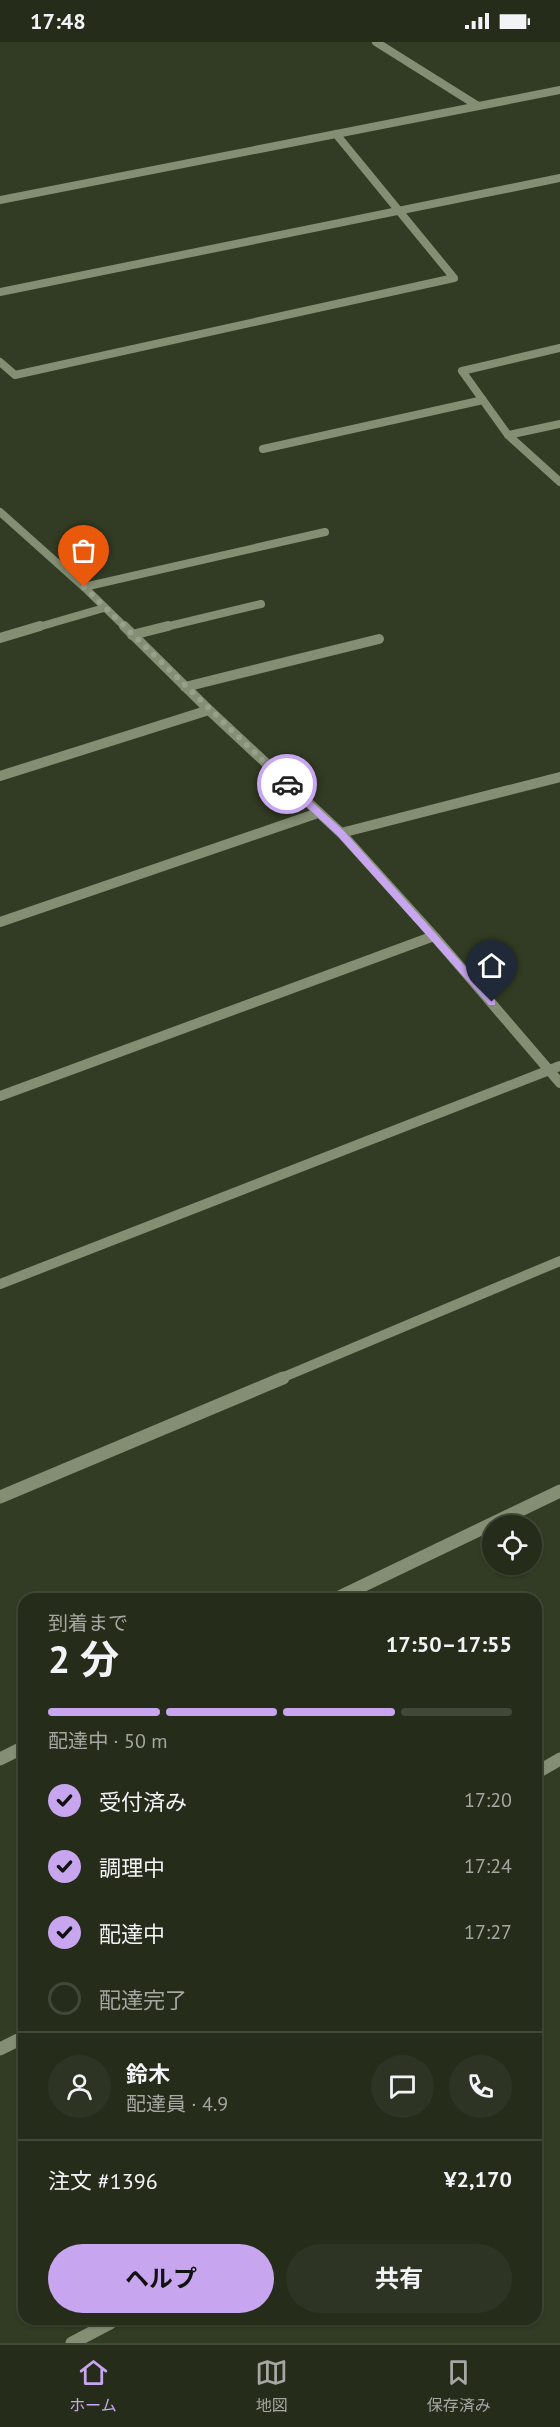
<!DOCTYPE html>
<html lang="ja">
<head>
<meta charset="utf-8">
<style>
	:root { --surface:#262c1a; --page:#2e3423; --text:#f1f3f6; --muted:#a4a7a2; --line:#424839; --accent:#c7a6ef }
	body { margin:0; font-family:"PT Sans","Noto Sans JP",sans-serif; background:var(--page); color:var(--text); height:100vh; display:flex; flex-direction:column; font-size:22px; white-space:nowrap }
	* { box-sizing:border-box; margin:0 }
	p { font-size:20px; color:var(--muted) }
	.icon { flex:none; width:33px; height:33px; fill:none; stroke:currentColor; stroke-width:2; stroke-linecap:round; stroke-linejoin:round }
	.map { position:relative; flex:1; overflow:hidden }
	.panel { position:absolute; left:18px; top:1551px; width:524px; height:732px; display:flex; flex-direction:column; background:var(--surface); border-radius:18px; box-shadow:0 2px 4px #0004,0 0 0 2px var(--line) }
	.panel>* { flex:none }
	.buttons { position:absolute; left:482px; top:1473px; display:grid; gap:12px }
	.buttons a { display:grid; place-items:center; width:60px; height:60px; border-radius:50%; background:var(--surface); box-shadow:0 2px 4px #0004,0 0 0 2px var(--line); font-size:30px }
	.pin { position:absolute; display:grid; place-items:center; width:51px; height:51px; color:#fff; margin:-62px -26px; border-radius:50% 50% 50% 0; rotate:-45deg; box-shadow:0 0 6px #0007 }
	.pin .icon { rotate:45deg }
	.courier { position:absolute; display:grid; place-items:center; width:60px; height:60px; margin:-30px; border:4px solid #c7a6ef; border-radius:50%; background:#fff; color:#222; box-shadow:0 2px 8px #0007 }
	.headline em { font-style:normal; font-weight:700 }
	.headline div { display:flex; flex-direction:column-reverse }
	.headline { display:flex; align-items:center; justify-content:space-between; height:102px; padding:0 30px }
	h1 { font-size:39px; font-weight:700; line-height:45px }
	.bar { display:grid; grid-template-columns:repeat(4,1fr); gap:9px 6px; align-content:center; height:72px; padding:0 30px }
	.bar i { height:8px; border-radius:4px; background:var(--line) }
	.bar .selected { background:var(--accent) }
	.bar p { grid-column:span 4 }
	.line { display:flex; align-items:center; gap:15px; padding:0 30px; border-top:2px solid var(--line) }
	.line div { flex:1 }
	.round { display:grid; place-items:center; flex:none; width:63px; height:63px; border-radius:32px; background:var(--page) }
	ol { padding:0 30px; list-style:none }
	li { display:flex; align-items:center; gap:18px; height:66px }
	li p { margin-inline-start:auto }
	li .icon { padding:6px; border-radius:50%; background:var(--accent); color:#111; stroke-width:4 }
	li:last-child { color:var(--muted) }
	li i { width:33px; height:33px; border:3px solid var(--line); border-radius:50% }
	.primary-button { display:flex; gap:12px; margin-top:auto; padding:12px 30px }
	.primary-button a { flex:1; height:69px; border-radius:36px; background:var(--accent); color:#111; font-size:24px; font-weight:700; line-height:69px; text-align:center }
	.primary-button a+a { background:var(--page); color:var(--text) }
	.status { display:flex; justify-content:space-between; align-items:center; height:42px; padding:0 30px; background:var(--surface); direction:ltr }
	.status svg { height:16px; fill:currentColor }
	.tab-bar { display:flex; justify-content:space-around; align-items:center; height:84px; border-top:2px solid var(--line); background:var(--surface); font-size:16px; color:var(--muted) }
	.tab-bar a { display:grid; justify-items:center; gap:3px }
	.tab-bar .selected { color:var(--accent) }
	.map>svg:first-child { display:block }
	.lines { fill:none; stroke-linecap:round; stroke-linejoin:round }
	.minor-far2 { stroke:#838e73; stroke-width:8 }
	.minor-far1 { stroke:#838e73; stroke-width:10 }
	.minor { stroke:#838e73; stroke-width:13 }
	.route { fill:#c7a6ef }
	.done { stroke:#989f8d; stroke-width:6; stroke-dasharray:0 10.8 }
</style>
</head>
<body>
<div class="status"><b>17:48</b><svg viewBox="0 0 49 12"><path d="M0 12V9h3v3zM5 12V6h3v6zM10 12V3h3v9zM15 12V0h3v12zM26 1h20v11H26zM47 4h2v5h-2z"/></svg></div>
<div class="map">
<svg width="560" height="2301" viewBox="0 0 560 2301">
	<rect width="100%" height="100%" fill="#323b23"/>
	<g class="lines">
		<path class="minor-far2" d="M376,0L478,64
			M0,158L560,48
			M0,250L560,136
			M560,306L462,329L508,393L560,440
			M0,320L15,333L454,236L336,92
			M508,393L560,382
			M263,407L483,358
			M0,470L84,545L126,586
			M84,545L325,490
			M35,586L104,566
			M161,586L261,562"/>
		<path class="minor-far1" d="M124,584L209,668L341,791L434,894L560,1041
			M132,593L168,584
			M0,596L40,584
			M185,645L379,597
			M0,734L209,668
			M341,791L560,735
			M0,880L318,771
			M0,1054L434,894
			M0,1242L560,1024
			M279,1337L560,1219"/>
		<path class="minor" d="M0,1455L283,1336
			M335,1557L560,1449
			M0,1717L24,1705
			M536,1731L560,1717
			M0,2007L24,1995
			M72,2301L110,2281"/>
	</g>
	<path class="route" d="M284,740H290L344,789L495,958V963H489L337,793L284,744Z"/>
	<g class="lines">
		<path class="done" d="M84,545L287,742"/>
	</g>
</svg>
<div class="buttons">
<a><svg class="icon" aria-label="locate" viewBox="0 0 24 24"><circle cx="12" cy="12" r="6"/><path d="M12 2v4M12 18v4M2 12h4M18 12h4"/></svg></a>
</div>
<div class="pin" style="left:84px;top:545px;background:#ea580c"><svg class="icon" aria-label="bag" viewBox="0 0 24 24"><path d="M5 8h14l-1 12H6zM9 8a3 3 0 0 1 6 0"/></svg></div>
<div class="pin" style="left:492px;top:960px;background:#1f2937"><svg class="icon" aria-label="home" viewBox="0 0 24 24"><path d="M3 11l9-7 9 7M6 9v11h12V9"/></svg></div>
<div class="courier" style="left:287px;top:742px"><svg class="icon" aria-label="car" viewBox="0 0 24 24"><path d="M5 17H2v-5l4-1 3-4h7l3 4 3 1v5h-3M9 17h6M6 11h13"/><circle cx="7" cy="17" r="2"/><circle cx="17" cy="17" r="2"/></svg></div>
<section class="panel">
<div class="headline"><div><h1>2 分</h1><p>到着まで</p></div><em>17:50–17:55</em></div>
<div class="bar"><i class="selected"></i><i class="selected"></i><i class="selected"></i><i></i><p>配達中 · 50 m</p></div>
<ol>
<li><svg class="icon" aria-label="check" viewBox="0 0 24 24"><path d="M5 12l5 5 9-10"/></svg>受付済み<p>17:20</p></li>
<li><svg class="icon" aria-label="check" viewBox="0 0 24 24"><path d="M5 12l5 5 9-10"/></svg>調理中<p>17:24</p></li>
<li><svg class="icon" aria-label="check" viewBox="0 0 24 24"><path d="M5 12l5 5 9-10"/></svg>配達中<p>17:27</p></li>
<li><i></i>配達完了</li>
</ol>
<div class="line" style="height:108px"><a class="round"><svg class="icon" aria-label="person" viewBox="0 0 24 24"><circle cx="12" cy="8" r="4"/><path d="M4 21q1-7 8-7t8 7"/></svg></a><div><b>鈴木</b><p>配達員 · 4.9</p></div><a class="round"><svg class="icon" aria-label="chat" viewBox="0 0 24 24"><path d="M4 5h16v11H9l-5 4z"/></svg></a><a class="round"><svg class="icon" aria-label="phone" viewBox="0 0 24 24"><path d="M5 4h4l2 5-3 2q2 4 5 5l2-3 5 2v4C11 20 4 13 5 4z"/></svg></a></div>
<div class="line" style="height:78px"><div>注文 #1396</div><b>¥2,170</b></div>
<div class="primary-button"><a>ヘルプ</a><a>共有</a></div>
</section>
</div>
<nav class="tab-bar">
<a class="selected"><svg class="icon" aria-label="home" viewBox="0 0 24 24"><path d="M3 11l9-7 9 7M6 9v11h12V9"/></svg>ホーム</a>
<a><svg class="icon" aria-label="map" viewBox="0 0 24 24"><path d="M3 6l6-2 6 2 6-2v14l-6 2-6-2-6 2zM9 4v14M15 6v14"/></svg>地図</a>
<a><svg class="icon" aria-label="saved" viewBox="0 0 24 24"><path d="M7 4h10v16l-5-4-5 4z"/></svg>保存済み</a>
</nav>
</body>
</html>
